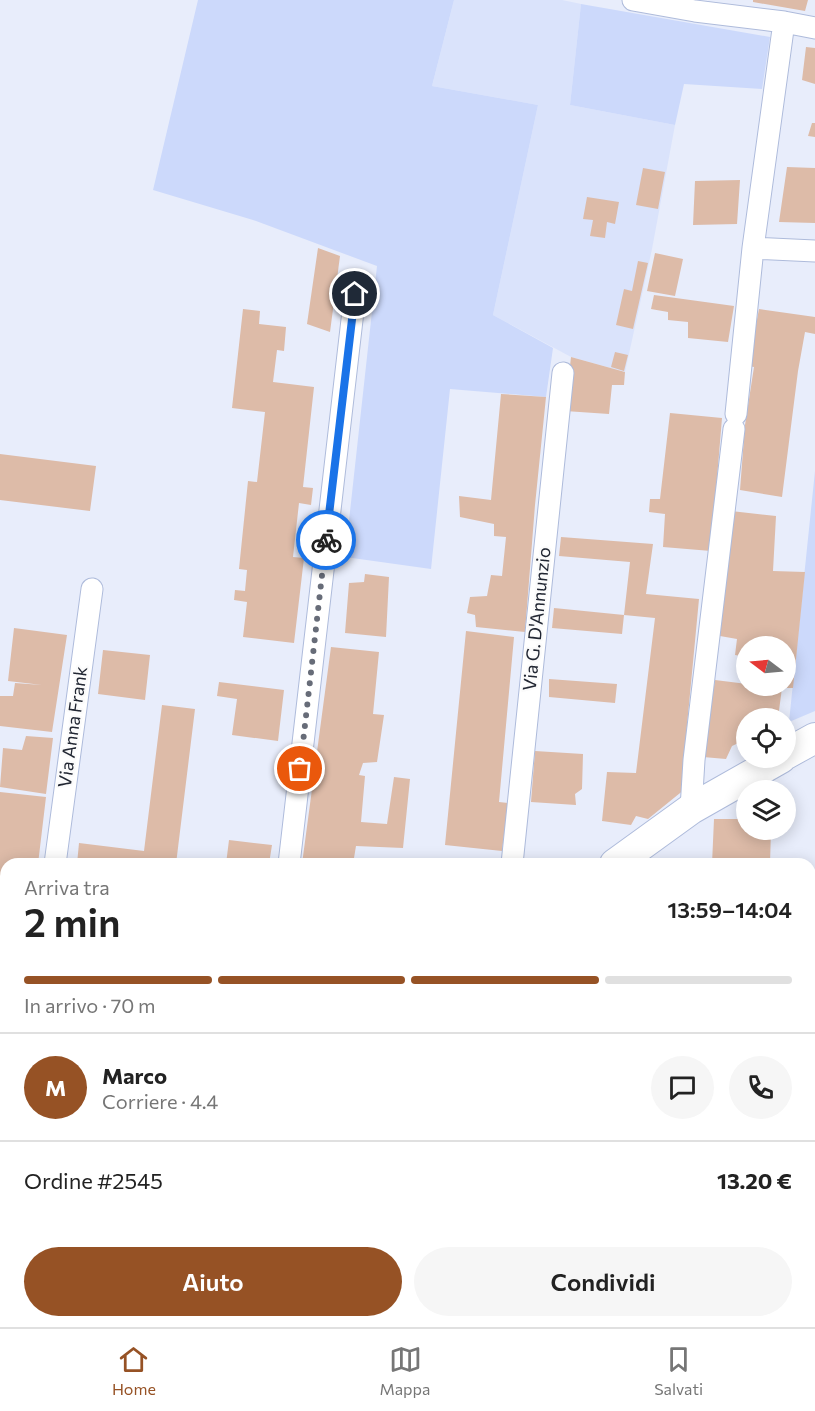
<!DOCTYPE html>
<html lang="it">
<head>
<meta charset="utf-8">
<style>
	:root { --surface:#fff; --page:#f6f6f6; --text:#222; --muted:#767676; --line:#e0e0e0; --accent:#965225 }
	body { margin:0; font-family:Commissioner,sans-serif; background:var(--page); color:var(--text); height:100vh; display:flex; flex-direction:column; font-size:22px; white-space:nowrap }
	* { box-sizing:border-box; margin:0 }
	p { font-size:20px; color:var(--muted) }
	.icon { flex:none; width:33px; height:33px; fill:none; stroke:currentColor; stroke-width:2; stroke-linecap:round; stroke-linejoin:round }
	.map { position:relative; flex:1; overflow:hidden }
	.sheet { position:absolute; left:0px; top:858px; width:816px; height:470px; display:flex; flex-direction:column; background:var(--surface); border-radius:18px 18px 0 0; box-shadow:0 3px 15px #0003 }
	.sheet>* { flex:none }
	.needle { width:39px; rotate:286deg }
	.fabs { position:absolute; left:736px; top:636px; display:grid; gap:12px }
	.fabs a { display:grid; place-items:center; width:60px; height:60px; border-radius:50%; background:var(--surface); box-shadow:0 3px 15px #0003; font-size:30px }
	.pin { position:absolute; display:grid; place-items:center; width:51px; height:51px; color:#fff; margin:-26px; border:3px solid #fff; border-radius:50%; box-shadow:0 2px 6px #0007 }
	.courier { position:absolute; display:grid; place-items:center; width:60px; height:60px; margin:-30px; border:4px solid #1a73e8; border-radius:50%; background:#fff; color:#222; box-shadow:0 2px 8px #0007 }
	.headline em { font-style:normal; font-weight:600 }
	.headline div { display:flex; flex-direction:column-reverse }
	.headline { display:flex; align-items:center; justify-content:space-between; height:102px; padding:0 24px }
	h1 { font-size:39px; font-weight:600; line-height:45px }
	.bar { display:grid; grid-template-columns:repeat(4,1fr); gap:9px 6px; align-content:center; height:72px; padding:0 24px }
	.bar i { height:8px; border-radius:4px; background:var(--line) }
	.bar .active { background:var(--accent) }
	.bar p { grid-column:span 4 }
	.line { display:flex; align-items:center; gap:15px; padding:0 24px; border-top:2px solid var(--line) }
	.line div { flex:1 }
	.round { display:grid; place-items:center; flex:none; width:63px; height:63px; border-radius:32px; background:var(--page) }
	.cta { display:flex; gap:12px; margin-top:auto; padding:12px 24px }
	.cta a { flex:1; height:69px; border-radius:36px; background:var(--accent); color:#fff; font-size:24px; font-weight:600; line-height:69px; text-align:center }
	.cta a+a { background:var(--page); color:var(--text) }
	.dock { display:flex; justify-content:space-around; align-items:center; height:84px; border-top:2px solid var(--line); background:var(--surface); font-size:16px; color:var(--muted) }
	.dock a { display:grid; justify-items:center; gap:3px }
	.dock .active { color:var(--accent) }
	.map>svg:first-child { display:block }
	.built { fill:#dae3fb }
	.green { fill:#ccd9fb }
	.building { fill:#ddbba8 }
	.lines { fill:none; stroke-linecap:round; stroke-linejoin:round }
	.minor-casing { stroke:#aebbdb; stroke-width:23 }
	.secondary-casing { stroke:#aebbdb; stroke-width:32 }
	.minor { stroke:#fff; stroke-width:21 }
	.secondary { stroke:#fff; stroke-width:30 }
	.done { stroke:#676c78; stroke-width:6; stroke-dasharray:0 10.8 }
	.route { stroke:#1a73e8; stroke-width:8 }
	.labels { text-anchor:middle; stroke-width:4.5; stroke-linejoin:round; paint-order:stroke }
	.street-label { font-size:18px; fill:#212632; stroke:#fbfbfb }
</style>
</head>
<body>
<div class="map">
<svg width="815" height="1327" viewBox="0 0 815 1327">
	<rect width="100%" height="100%" fill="#e8edfb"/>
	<path class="built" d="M454,0H562L581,4L570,105L675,125L652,249L625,372L571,357L493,315L538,105L432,86Z"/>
	<path class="green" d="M198,0H454L432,86L538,105L493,315L553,348L546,397L450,389L431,569L345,557L377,266L253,220L153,190Z
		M581,4L770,37L762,89L684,84L675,125L570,105Z
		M815,471V711L789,722Z
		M368,1322H524L556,1327H390Z"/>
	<path class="building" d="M753,0H808L805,11L753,2Z
		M806,47L815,48V84L802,80Z
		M812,123H815V137L808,136Z
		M787,167L815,168V223L779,222Z
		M643,168L665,172L658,209L636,205Z
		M740,180L737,224L693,225L695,181Z
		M587,197L619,202L615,224L607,222L605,238L590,236L593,220L583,219Z
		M318,248L340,256L330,332L307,324Z
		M655,253L683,259L675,296L647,291Z
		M638,261L648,263L633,329L616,325L624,289L632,291Z
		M654,295L734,306L728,342L688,338V322L668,320V312L651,309Z
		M243,309L260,311L259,324L286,327L284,351L277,350L273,382L314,387L303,487L313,488L311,505L299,503L293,557L304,558L294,643L243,637L247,602L234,600L235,590L245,591L247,570L239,569L248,481L257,482L265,412L232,408Z
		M759,309L815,317V334L805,332L798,371L782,497L740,490L745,425L754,367L748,366Z
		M615,352L628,355L624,371L611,367Z
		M571,357L625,372L624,385H612L609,414L565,411Z
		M501,394L546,397L535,505L525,632L476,627L475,615L467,613L470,597L487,596L491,575L502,576L506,537L494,536V524L460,517L459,496L491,500Z
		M670,413L722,418L711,551L663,547L665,514L649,512L650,499H660Z
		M0,454L96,466L90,511L0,500Z
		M731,511L776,516L773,571L805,572L793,688H782L778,718H747V739L732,746L726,759L703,757L715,680L747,684V686H786V646H747V657L735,655L737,639L720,636Z
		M561,537L653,544L646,594L699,599L684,757L685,789L648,819L636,816L631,825L602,821L607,772L636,773L655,618L624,615L630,562L559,556Z
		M365,574L389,577L386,637L345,633L349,583L364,582Z
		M554,608L624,615L622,634L552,628Z
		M14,628L67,635L52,732L0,726V696H13L15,683L42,685L8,681Z
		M466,631L514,637L499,802L508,803L502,851L445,845Z
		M331,647L379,652L373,714L384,715L377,762L363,763L359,775L365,776L361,822L387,824L394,777L410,779L403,848L356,846L353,864H302Z
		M103,650L150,655L145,700L98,694Z
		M549,679L617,684L615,703L549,697Z
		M219,682L284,690L278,741L232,735L237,699L217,696Z
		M162,705L195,709L176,864H77L79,843L144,851Z
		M26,736L53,738L46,794L0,787L3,748L22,750Z
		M535,751L583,754L582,789L575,794L576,805L531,802Z
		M0,792L46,797L38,864H6V898L0,897Z
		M714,819H747V830H771L770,864H712Z
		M229,840L272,845L269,864H226Z
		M5,1015H6V1107L0,1106V1040H2Z
		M810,1094H815V1153H810Z
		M811,1201H815V1327H807V1322H810Z
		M682,1322H711V1327H681Z"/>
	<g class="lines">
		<defs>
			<path id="minor" d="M633,0L695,11L784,22L753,248L736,414
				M784,22L815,28
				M753,248L815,251
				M691,809L694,760L734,429
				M55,864L92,589
				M289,864L355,294
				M512,864L563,373
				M813,1082L815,986
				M596,1322L628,1327
				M667,1327L668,1322"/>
			<path id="secondary" d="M786,754L815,738
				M615,864L691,809L781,758
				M0,1190L6,1189"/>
		</defs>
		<use href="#minor" class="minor-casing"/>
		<use href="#secondary" class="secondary-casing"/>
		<use href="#minor" class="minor"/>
		<use href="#secondary" class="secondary"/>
	</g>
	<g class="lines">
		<path class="done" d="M300,769L326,540"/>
		<path class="route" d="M326,540L355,294"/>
	</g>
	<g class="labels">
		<g class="street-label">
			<text transform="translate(537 619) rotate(-84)" y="6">Via G. D'Annunzio</text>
			<text transform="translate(73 727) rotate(-82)" y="6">Via Anna Frank</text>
		</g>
	</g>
</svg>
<div class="fabs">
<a><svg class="needle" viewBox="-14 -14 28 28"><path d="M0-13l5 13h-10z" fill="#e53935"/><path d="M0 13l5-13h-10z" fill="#767676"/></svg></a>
<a><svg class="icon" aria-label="locate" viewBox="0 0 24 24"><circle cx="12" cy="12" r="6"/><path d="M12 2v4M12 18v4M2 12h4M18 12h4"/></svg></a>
<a><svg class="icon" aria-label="layers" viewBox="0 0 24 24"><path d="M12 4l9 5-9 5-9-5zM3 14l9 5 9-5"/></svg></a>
</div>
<div class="pin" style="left:300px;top:769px;background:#ea580c"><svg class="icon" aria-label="bag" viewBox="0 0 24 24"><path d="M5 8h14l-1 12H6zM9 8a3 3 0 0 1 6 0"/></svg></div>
<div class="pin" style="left:355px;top:294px;background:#1f2937"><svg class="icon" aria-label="home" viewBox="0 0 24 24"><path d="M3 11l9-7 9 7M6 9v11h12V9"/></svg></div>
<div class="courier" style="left:326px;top:540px"><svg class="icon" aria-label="bike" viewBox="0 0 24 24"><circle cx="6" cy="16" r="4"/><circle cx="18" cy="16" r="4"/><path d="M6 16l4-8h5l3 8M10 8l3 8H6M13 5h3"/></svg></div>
<section class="sheet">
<div class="headline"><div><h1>2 min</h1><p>Arriva tra</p></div><em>13:59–14:04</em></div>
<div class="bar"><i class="active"></i><i class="active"></i><i class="active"></i><i></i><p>In arrivo · 70 m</p></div>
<div class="line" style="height:108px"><b class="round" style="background:var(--accent);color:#fff">M</b><div><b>Marco</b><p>Corriere · 4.4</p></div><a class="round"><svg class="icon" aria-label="chat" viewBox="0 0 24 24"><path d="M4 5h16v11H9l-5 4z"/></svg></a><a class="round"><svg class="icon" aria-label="phone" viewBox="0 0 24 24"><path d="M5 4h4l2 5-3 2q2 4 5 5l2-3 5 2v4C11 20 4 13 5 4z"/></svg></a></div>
<div class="line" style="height:78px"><div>Ordine #2545</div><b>13.20 €</b></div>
<div class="cta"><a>Aiuto</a><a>Condividi</a></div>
</section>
</div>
<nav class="dock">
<a class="active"><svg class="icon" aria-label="home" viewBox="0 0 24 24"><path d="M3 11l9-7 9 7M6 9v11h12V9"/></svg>Home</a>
<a><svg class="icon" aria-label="map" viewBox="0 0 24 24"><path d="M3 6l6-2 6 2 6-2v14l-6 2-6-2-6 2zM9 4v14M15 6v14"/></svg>Mappa</a>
<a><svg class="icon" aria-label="saved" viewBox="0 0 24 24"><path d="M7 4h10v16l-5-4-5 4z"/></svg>Salvati</a>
</nav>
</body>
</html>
